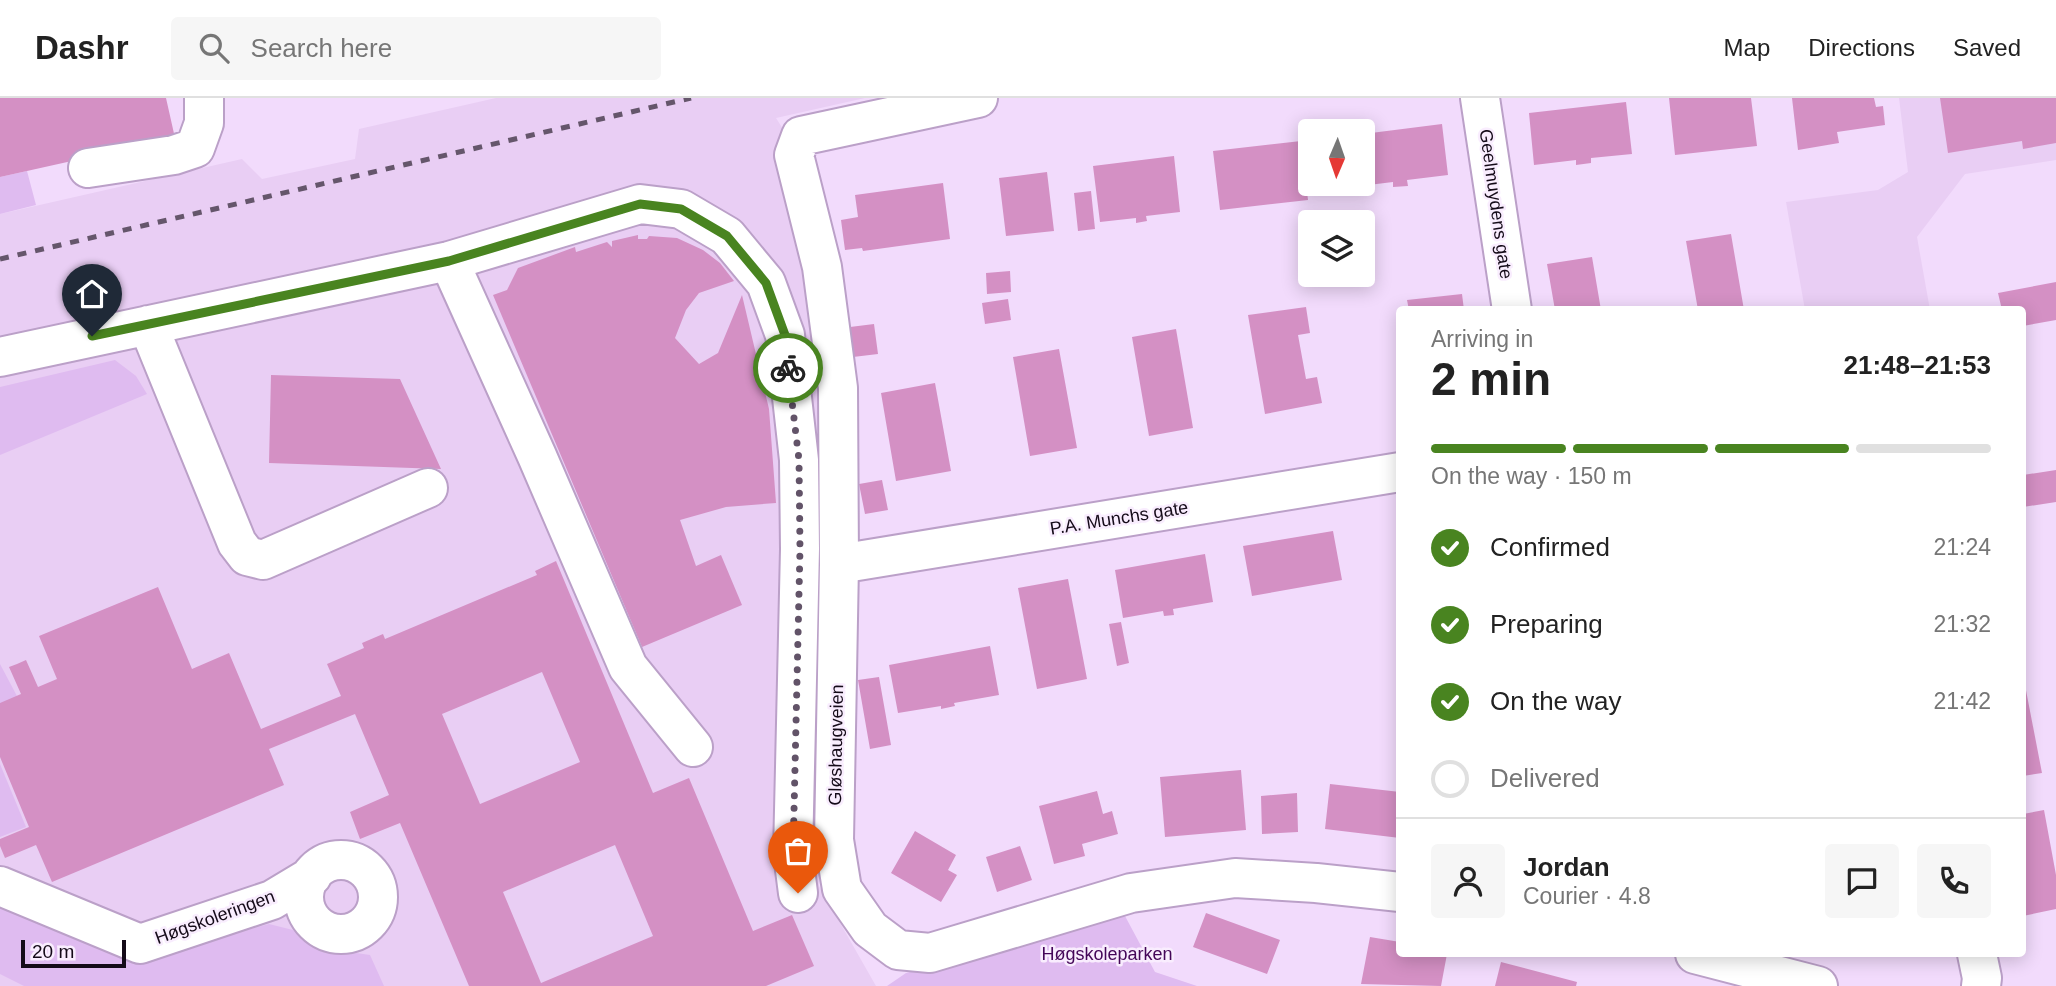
<!DOCTYPE html>
<html lang="en">
<head>
<meta charset="utf-8">
<style>
	:root { --surface:#fff; --page:#f6f6f6; --text:#222; --muted:#767676; --line:#e0e0e0; --accent:#498420 }
	body { margin:0; font-family:Helvetica,sans-serif; background:var(--page); color:var(--text); height:100vh; display:flex; flex-direction:column; font-size:26px; white-space:nowrap }
	* { box-sizing:border-box; margin:0 }
	p { font-size:23px; color:var(--muted) }
	.icon { flex:none; width:38px; height:38px; fill:none; stroke:currentColor; stroke-width:2; stroke-linecap:round; stroke-linejoin:round }
	.map { position:relative; flex:1; overflow:hidden }
	.panel { position:absolute; left:1396px; top:208px; width:630px; height:651px; display:flex; flex-direction:column; background:var(--surface); border-radius:7px; box-shadow:0 4px 18px #0003 }
	.panel>* { flex:none }
	.needle { width:46px; rotate:182deg }
	.fabs { position:absolute; left:1298px; top:21px; display:grid; gap:14px }
	.fabs a { display:grid; place-items:center; width:77px; height:77px; border-radius:7px; background:var(--surface); box-shadow:0 4px 18px #0003; font-size:35px }
	.scale { position:absolute; left:21px; bottom:18px; width:105px; box-sizing:border-box; padding-left:7px; border:4px solid #140a18; border-top:0; font-size:19px; line-height:24px; white-space:nowrap; color:#140a18; -webkit-text-stroke:5px #f9edfe; paint-order:stroke }
	.pin { position:absolute; display:grid; place-items:center; width:60px; height:60px; color:#fff; margin:-72px -30px; border-radius:50% 50% 50% 0; rotate:-45deg; box-shadow:0 0 7px #0007 }
	.pin .icon { rotate:45deg }
	.courier { position:absolute; display:grid; place-items:center; width:70px; height:70px; margin:-35px; border:5px solid #498420; border-radius:50%; background:#fff; color:#222; box-shadow:0 2px 9px #0007 }
	.head em { font-style:normal; font-weight:700 }
	.head div { display:flex; flex-direction:column-reverse }
	.head { display:flex; align-items:center; justify-content:space-between; height:119px; padding:0 35px }
	h1 { font-size:46px; font-weight:700; line-height:52px }
	.bar { display:grid; grid-template-columns:repeat(4,1fr); gap:10px 7px; align-content:center; height:84px; padding:0 35px }
	.bar i { height:9px; border-radius:5px; background:var(--line) }
	.bar .active { background:var(--accent) }
	.bar p { grid-column:span 4 }
	.line { display:flex; align-items:center; gap:18px; padding:0 35px; border-top:2px solid var(--line) }
	.line div { flex:1 }
	.round { display:grid; place-items:center; flex:none; width:74px; height:74px; border-radius:7px; background:var(--page) }
	ol { padding:0 35px; list-style:none }
	li { display:flex; align-items:center; gap:21px; height:77px }
	li p { margin-inline-start:auto }
	li .icon { padding:7px; border-radius:50%; background:var(--accent); color:#fff; stroke-width:4 }
	li:last-child { color:var(--muted) }
	li i { width:38px; height:38px; border:4px solid var(--line); border-radius:50% }
	header { display:flex; align-items:center; gap:42px; box-sizing:border-box; height:98px; padding:0 35px; background:var(--surface); border-bottom:2px solid var(--line) }
	header strong { font-size:33px }
	nav { display:flex; gap:38px; margin-inline-start:auto; font-size:24px }
	.search { width:490px; height:63px; background:var(--page); display:flex; align-items:center; gap:18px; box-sizing:border-box; padding:0 24px; border-radius:7px; color:var(--muted); font-size:26px }
	.map>svg:first-child { display:block }
	.built { fill:#e9cef4 }
	.green { fill:#dfbbf0 }
	.building { fill:#d490c4; fill-rule:evenodd }
	.lines { fill:none; stroke-linecap:round; stroke-linejoin:round }
	.minor-casing { stroke:#bba0c8; stroke-width:42 }
	.minor { stroke:#fff; stroke-width:38 }
	.rail { stroke:#65566b; stroke-width:5; stroke-dasharray:9 9; stroke-linecap:butt }
	.done { stroke:#625368; stroke-width:7; stroke-dasharray:0 12.6 }
	.route { stroke:#498420; stroke-width:9 }
	.labels { text-anchor:middle; stroke-width:5; stroke-linejoin:round; paint-order:stroke }
	.street-label { font-size:18px; fill:#140a18; stroke:#f9edfe }
	.park-label { font-size:18px; fill:#440658; stroke:#f9edfe }
</style>
</head>
<body>
<header>
<strong>Dashr</strong>
<div class="search"><svg class="icon" aria-label="search" viewBox="0 0 24 24"><circle cx="10" cy="10" r="6"/><path d="M15 15l6 6"/></svg>Search here</div>
<nav><a>Map</a><a>Directions</a><a>Saved</a></nav>
</header>
<div class="map">
<svg width="2056" height="888" viewBox="0 0 2056 888">
	<rect width="100%" height="100%" fill="#f2dbfc"/>
	<path class="built" d="M496,0H865L776,20L797,53L822,169L823,490L819,788L876,888H0V116L242,61L262,81L355,61L359,31Z
		M1899,0H2056V62L1965,76L1917,139L1930,212H1805L1786,104L1878,92L1908,74Z"/>
	<path class="green" d="M27,73L36,107L0,116V79Z
		M115,262L136,278L147,296L0,357V289Z
		M0,566L18,600L0,607Z
		M0,666L26,729L0,739Z
		M0,788L203,844L269,826L293,832L311,844L336,852L370,857L384,888H24L0,876Z
		M1125,818L1155,874L1197,888H887L906,875Z"/>
	<path class="building" d="M0,0H166L175,40L0,79Z
		M1669,0H1751L1757,48L1675,57Z
		M1792,0H1874L1876,9L1883,8L1885,27L1837,34L1839,45L1798,52Z
		M1940,0H2056V45L2023,51L2022,43L1948,55Z
		M1626,4L1632,56L1591,60V65L1576,67V62L1534,67L1529,15Z
		M1442,26L1448,77L1407,82L1408,88L1393,89V84L1352,89L1351,86H1363V36Z
		M1301,43L1308,102L1220,112L1213,53Z
		M1174,58L1180,114L1146,118L1147,123L1136,125V120L1100,124L1093,68Z
		M1047,74L1054,133L1006,138L999,80Z
		M943,85L950,141L863,153L862,150L845,152L841,122L858,119L855,97Z
		M1091,93L1095,131L1078,133L1074,95Z
		M1731,136L1744,212H1698L1686,143Z
		M638,137V141H647L649,138L677,140L703,152L720,165L734,183L699,195L686,212L675,240L699,266L718,255L742,197L769,311L776,405L726,409L680,422L696,468L721,457L742,507L642,549L493,197L507,192L518,170L575,149L576,154L607,144L612,149V143Z
		M1592,159L1601,212H1555L1547,166Z
		M1010,173L1011,194L987,196L986,175Z
		M2056,184V222L2023,228V212H2002L1998,195Z
		M1462,196L1464,212H1409L1407,202Z
		M1008,201L1011,222L985,226L982,205Z
		M1306,209L1310,235L1298,237L1306,281L1317,279L1322,305L1265,316L1248,217Z
		M874,226L878,256L853,259L850,229Z
		M1176,231L1193,330L1149,338L1132,239Z
		M1059,251L1077,350L1030,358L1013,259Z
		M271,277L400,281L441,371L269,365Z
		M935,285L951,373L896,383L881,295Z
		M2056,372V404L2023,409V377Z
		M882,382L888,412L865,416L859,386Z
		M1333,433L1342,482L1252,498L1243,448Z
		M1205,456L1213,504L1173,511L1174,517L1164,518L1163,513L1123,520L1115,472Z
		M556,463L653,695L689,680L753,833L792,817L814,868L766,888H469L400,725L360,741L350,714L389,697L355,616L269,651L284,687L52,784L36,747L5,760L0,748V741L29,729L0,659V605L21,596L9,569L17,566L26,562L38,589L57,581L39,538L158,489L192,571L229,555L261,631L341,598L327,566L364,550L362,545L383,536L385,541L537,477L535,473ZM542,574L580,664L480,706L442,616ZM615,747L653,838L541,885L503,794Z
		M1068,481L1087,581L1037,591L1018,490Z
		M1121,524L1129,565L1117,568L1109,526Z
		M990,548L999,597L954,605L955,608L941,611V608L898,615L889,567Z
		M879,579L891,647L870,651L858,582Z
		M2024,582L2042,675L2023,678V583Z
		M1241,672L1246,732L1165,739L1160,679Z
		M1330,686L1400,694V740L1325,731Z
		M1097,693L1103,716L1112,713L1118,736L1082,746L1085,758L1054,766L1039,708Z
		M1297,695L1298,734L1262,736L1261,698Z
		M2044,712L2056,777V811L2023,818V716Z
		M915,733L956,757L948,772L957,777L941,804L891,775Z
		M1020,748L1032,782L997,794L986,759Z
		M1206,815L1280,842L1267,876L1193,849Z
		M1370,839L1400,844V856H1447L1441,888L1361,886Z
		M1501,864L1577,884L1576,888H1495Z"/>
	<g class="lines">
		<defs>
			<path id="minor" d="M978,0L801,38L794,57L822,169L838,290L839,466L834,742L842,791L870,831L898,852L930,855L1131,795L1235,780L1316,785L1400,794
				M1480,0L1512,212
				M88,70L174,57L195,50L204,25V0
				M449,163L537,358L628,569L693,649
				M148,227L237,445L247,458L263,462L428,390
				M0,259L449,163L640,106L681,111L727,138L766,185L785,237L799,362L800,451L793,756L798,795
				M839,466L1400,374
				M304 799a37 37 0 1 1 74 0a37 37 0 1 1-74 0Z
				M0,788L140,846L272,802L312,778
				M1695,856L1818,888
				M1977,856L1982,880L1981,888"/>
		</defs>
		<use href="#minor" class="minor-casing"/>
		<use href="#minor" class="minor"/>
		<path class="rail" d="M0,161L691,0"/>
	</g>
	<g class="lines">
		<path class="done" d="M788,270L799,362L800,451L793,757L798,795"/>
		<path class="route" d="M92,238L449,163L640,106L681,111L727,138L766,185L785,237L788,270"/>
	</g>
	<g class="labels">
		<g class="street-label">
			<text transform="translate(1496 106) rotate(82)" y="6">Geelmuydens gate</text>
			<text transform="translate(1119 420) rotate(-9)" y="6">P.A. Munchs gate</text>
			<text transform="translate(836 647) rotate(-89)" y="6">Gløshaugveien</text>
			<text transform="translate(215 819) rotate(-20)" y="6">Høgskoleringen</text>
		</g>
		<g class="park-label">
			<text x="1107" y="862">Høgskoleparken</text>
		</g>
	</g>
</svg>
<div class="fabs">
<a><svg class="needle" viewBox="-14 -14 28 28"><path d="M0-13l5 13h-10z" fill="#e53935"/><path d="M0 13l5-13h-10z" fill="#767676"/></svg></a>
<a><svg class="icon" aria-label="layers" viewBox="0 0 24 24"><path d="M12 4l9 5-9 5-9-5zM3 14l9 5 9-5"/></svg></a>
</div>
<div class="scale">20 m</div>
<div class="pin" style="left:798px;top:795px;background:#ea580c"><svg class="icon" aria-label="bag" viewBox="0 0 24 24"><path d="M5 8h14l-1 12H6zM9 8a3 3 0 0 1 6 0"/></svg></div>
<div class="pin" style="left:92px;top:238px;background:#1f2937"><svg class="icon" aria-label="home" viewBox="0 0 24 24"><path d="M3 11l9-7 9 7M6 9v11h12V9"/></svg></div>
<div class="courier" style="left:788px;top:270px"><svg class="icon" aria-label="bike" viewBox="0 0 24 24"><circle cx="6" cy="16" r="4"/><circle cx="18" cy="16" r="4"/><path d="M6 16l4-8h5l3 8M10 8l3 8H6M13 5h3"/></svg></div>
<section class="panel">
<div class="head"><div><h1>2 min</h1><p>Arriving in</p></div><em>21:48–21:53</em></div>
<div class="bar"><i class="active"></i><i class="active"></i><i class="active"></i><i></i><p>On the way · 150 m</p></div>
<ol>
<li><svg class="icon" aria-label="check" viewBox="0 0 24 24"><path d="M5 12l5 5 9-10"/></svg>Confirmed<p>21:24</p></li>
<li><svg class="icon" aria-label="check" viewBox="0 0 24 24"><path d="M5 12l5 5 9-10"/></svg>Preparing<p>21:32</p></li>
<li><svg class="icon" aria-label="check" viewBox="0 0 24 24"><path d="M5 12l5 5 9-10"/></svg>On the way<p>21:42</p></li>
<li><i></i>Delivered</li>
</ol>
<div class="line" style="height:126px"><a class="round"><svg class="icon" aria-label="person" viewBox="0 0 24 24"><circle cx="12" cy="8" r="4"/><path d="M4 21q1-7 8-7t8 7"/></svg></a><div><b>Jordan</b><p>Courier · 4.8</p></div><a class="round"><svg class="icon" aria-label="chat" viewBox="0 0 24 24"><path d="M4 5h16v11H9l-5 4z"/></svg></a><a class="round"><svg class="icon" aria-label="phone" viewBox="0 0 24 24"><path d="M5 4h4l2 5-3 2q2 4 5 5l2-3 5 2v4C11 20 4 13 5 4z"/></svg></a></div>
</section>
</div>
</body>
</html>
